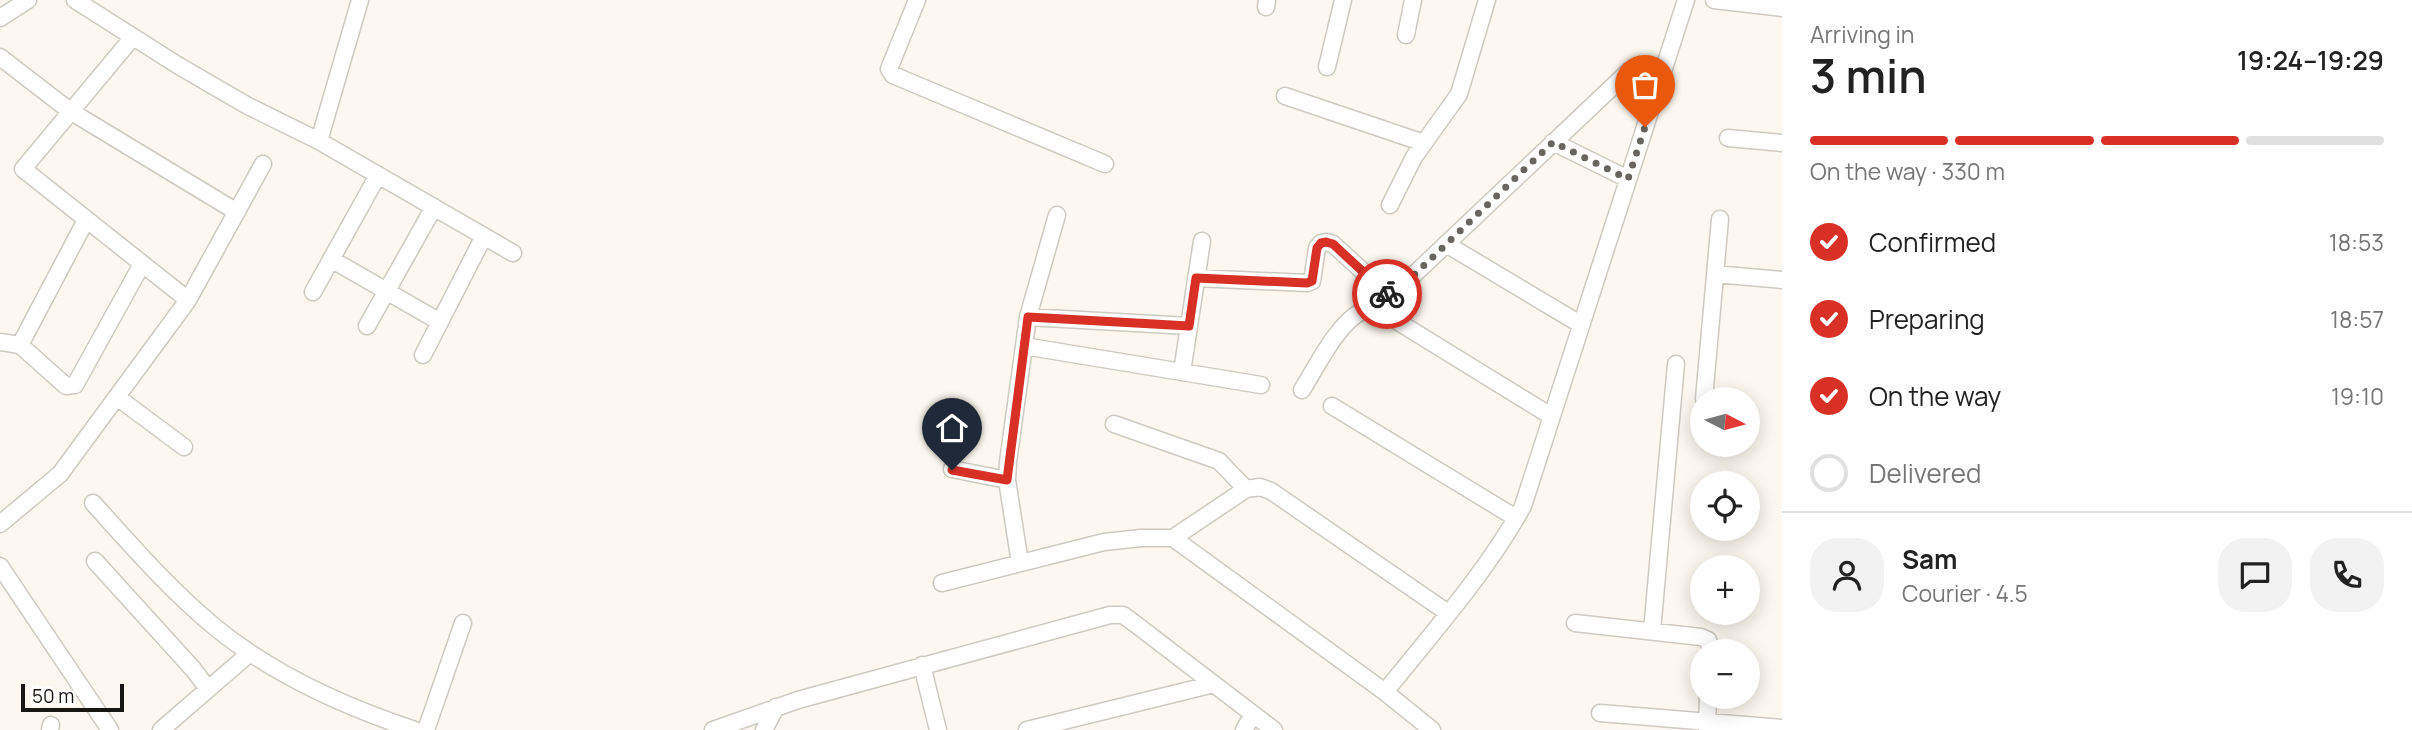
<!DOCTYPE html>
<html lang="en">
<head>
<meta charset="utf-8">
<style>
	:root { --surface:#fff; --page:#f2f2f2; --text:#222; --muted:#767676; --line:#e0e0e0; --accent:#d93025 }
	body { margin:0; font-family:Manrope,sans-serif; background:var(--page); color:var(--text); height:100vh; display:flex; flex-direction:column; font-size:26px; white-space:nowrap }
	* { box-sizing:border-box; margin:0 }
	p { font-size:23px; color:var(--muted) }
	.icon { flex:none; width:38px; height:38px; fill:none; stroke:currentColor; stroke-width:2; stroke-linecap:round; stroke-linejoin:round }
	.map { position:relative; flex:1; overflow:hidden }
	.details { display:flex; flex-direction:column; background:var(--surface); width:630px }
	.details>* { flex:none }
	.needle { width:46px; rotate:96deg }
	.controls { position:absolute; left:1690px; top:387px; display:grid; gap:14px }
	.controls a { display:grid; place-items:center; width:70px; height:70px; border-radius:50%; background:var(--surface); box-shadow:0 4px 18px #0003; font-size:35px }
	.scale { position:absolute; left:21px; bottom:18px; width:103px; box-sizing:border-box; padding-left:7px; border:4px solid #181613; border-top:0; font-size:19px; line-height:24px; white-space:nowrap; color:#181613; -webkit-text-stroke:5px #fff; paint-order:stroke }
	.pin { position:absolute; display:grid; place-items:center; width:60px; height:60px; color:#fff; margin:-72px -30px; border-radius:50% 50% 50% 0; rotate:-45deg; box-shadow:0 0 7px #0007 }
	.pin .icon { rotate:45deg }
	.courier { position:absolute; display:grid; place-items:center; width:70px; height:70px; margin:-35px; border:5px solid #d93025; border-radius:50%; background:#fff; color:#222; box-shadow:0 2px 9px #0007 }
	.headline em { font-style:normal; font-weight:600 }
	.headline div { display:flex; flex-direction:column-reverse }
	.headline { display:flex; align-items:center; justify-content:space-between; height:119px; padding:0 28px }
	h1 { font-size:46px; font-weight:600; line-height:52px }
	.bar { display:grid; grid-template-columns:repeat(4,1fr); gap:10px 7px; align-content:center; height:84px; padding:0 28px }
	.bar i { height:9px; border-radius:5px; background:var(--line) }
	.bar .selected { background:var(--accent) }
	.bar p { grid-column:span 4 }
	.line { display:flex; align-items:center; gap:18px; padding:0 28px; border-top:2px solid var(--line) }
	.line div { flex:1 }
	.round { display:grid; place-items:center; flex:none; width:74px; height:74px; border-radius:28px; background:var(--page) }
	ol { padding:0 28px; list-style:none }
	li { display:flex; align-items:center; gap:21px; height:77px }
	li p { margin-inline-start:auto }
	li .icon { padding:7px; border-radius:50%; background:var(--accent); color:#fff; stroke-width:4 }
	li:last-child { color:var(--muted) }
	li i { width:38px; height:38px; border:4px solid var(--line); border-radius:50% }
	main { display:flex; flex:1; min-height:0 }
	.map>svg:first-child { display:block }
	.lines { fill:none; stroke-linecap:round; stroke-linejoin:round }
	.street-casing { stroke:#cecac0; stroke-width:19 }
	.street { stroke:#fff; stroke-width:16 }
	.done { stroke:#686560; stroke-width:7; stroke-dasharray:0 12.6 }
	.route { stroke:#d93025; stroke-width:9 }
</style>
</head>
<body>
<main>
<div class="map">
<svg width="1782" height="730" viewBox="0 0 1782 730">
	<rect width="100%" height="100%" fill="#fdf8ef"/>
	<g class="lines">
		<defs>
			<path id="street" d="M75,0L179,66L248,106L319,141L513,253
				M917,0L889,69L893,75L1105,164
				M1714,0L1782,8
				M1266,7L1267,0
				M0,18L28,0
				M1406,35L1413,0
				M133,37L23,169L188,300
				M0,57L70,111L237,212
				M1327,67L1343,0
				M1285,96L1424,143
				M1728,138L1782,143
				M319,141L360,0
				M1553,142L1628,179
				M1390,205L1414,157L1459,94L1487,0
				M1446,244L1580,324
				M331,259L440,322
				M1715,274L1782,280
				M1196,278L1307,283L1312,281L1317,248L1321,243L1326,242L1333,244L1391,297
				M313,292L378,175
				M1028,317L1189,326
				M367,326L434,207
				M0,342L20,345L66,386L75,385L142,264
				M20,345L86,220
				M1024,346L1261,385
				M423,355L484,236
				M1182,372L1202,241
				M1302,390C1317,366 1337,324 1362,311C1369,307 1376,308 1384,308
				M117,397L184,447
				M1704,399L1720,219
				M1332,406L1516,518
				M1551,416L1387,315L1383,312L1385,302L1629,71L1639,69L1662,74
				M1114,424L1219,461L1246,489
				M952,469L1007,480
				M93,503C132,546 171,591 216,628C274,675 345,707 415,730
				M0,524L60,474L188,300L263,164
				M1173,538L1385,692L1432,730
				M95,561L193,669L208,689
				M1020,563L1007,480L1008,462L1028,317L1057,215
				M0,566L110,730
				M942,583L1104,542L1141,538H1173L1246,489L1260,487L1271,491L1448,613
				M1575,623L1701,637L1708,640L1711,651
				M1652,631L1676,364
				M922,665L938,730
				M1385,692C1433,632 1486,573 1523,506L1686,0
				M1600,713L1782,728
				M50,730L51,725
				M161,730L250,653
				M426,730L463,623
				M713,730L798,700L1110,615H1123L1134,623L1274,730
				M764,730L776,707
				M1027,730L1214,684
				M1244,730L1253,714
				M1707,730L1708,696"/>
		</defs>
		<use href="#street" class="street-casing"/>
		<use href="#street" class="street"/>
	</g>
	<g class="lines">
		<path class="done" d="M1387,294L1391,297L1553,142L1628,179L1645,127"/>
		<path class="route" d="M952,470L1007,480L1028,317L1189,326L1196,278L1307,283L1312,281L1317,248L1321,243L1326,242L1333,244L1387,294"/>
	</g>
</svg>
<div class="controls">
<a><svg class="needle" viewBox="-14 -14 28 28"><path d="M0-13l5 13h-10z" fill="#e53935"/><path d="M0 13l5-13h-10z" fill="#767676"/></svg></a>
<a><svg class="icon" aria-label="locate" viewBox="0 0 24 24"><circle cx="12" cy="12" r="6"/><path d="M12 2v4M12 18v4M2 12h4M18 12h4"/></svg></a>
<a>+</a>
<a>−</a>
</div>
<div class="scale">50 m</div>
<div class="pin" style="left:1645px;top:127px;background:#ea580c"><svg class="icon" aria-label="bag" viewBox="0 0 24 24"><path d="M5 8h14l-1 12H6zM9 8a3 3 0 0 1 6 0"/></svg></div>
<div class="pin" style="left:952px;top:470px;background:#1f2937"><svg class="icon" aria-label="home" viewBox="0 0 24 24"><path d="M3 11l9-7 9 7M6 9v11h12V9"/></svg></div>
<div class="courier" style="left:1387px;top:294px"><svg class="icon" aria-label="bike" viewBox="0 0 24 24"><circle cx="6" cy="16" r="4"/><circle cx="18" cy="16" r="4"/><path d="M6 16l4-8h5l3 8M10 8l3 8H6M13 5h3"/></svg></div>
</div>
<section class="details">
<div class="headline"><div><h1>3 min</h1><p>Arriving in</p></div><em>19:24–19:29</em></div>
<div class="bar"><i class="selected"></i><i class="selected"></i><i class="selected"></i><i></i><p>On the way · 330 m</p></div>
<ol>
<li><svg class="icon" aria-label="check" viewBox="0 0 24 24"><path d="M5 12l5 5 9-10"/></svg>Confirmed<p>18:53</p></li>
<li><svg class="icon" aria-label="check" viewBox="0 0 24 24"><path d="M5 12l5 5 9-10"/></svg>Preparing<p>18:57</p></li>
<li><svg class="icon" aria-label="check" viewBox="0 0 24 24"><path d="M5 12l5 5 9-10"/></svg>On the way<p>19:10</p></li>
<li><i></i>Delivered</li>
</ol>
<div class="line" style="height:126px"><a class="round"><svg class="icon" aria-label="person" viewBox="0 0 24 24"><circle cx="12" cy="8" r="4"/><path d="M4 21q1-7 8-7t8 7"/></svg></a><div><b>Sam</b><p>Courier · 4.5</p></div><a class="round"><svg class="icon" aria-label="chat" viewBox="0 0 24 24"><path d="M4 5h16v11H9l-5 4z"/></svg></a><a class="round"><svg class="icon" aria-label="phone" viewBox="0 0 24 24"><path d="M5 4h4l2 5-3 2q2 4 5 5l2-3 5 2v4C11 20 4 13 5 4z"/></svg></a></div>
</section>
</main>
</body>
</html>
